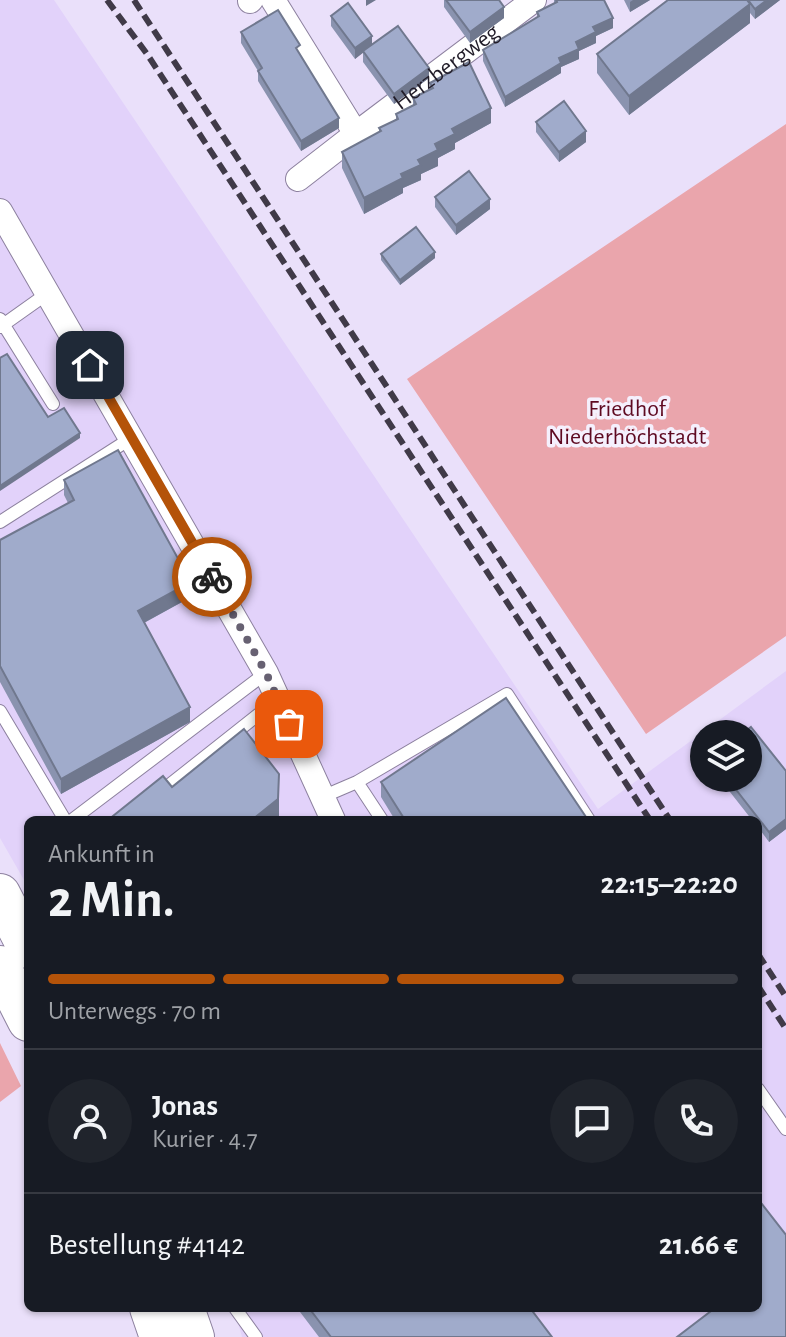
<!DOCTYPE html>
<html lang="de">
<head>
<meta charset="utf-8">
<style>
	:root { --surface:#171b24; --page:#20242c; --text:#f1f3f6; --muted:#9ea1a6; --line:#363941; --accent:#b45309 }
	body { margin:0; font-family:"Alegreya Sans",sans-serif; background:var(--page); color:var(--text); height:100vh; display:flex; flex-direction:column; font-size:30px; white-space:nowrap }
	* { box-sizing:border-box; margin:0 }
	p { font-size:26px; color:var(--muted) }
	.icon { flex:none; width:44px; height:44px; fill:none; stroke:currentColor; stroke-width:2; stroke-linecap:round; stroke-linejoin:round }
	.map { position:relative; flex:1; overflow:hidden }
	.panel { position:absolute; left:24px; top:816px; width:738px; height:496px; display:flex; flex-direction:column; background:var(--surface); border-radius:12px; box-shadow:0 2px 6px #0004 }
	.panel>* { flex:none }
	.tools { position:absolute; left:690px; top:720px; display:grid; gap:16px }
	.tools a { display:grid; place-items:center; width:72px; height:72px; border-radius:50%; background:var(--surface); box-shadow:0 2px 6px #0004; font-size:40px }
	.pin { position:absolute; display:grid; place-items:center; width:68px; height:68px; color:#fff; margin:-34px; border-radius:16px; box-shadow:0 4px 12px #0006 }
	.courier { position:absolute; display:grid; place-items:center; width:80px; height:80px; margin:-40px; border:6px solid #b45309; border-radius:50%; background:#fff; color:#222; box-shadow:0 2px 10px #0007 }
	.head em { font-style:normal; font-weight:700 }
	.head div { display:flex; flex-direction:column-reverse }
	.head { display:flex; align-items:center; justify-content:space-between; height:136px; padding:0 24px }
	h1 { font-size:52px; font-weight:700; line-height:60px }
	.bar { display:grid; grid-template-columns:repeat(4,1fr); gap:12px 8px; align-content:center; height:96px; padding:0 24px }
	.bar i { height:10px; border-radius:6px; background:var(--line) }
	.bar .selected { background:var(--accent) }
	.bar p { grid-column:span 4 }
	.line { display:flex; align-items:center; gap:20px; padding:0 24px; border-top:2px solid var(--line) }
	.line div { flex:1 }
	.round { display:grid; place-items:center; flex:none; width:84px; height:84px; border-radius:42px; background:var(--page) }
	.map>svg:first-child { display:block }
	.built { fill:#e2d2fa; fill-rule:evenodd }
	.green { fill:#eaa5ac }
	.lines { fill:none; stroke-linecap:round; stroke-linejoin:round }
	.service-casing { stroke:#8d819f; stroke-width:14 }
	.minor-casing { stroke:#8d819f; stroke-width:26 }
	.trunk-casing { stroke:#8d819f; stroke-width:42 }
	.service { stroke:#fff; stroke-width:12 }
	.minor { stroke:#fff; stroke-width:24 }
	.trunk { stroke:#fff; stroke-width:40 }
	.rail { stroke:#403a48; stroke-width:6; stroke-dasharray:12 6; stroke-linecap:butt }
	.wall { fill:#8a93af }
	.shaded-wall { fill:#70788e }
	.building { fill:#a0abcb; stroke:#70788e; stroke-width:2 }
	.done { stroke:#676172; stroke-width:8; stroke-dasharray:0 14.4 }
	.route { stroke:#b45309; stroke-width:10 }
	.labels { text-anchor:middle; stroke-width:7; stroke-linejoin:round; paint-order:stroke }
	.street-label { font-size:24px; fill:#211c28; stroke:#f5f0fd }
	.park-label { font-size:24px; fill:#5e0921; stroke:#f5f0fd }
</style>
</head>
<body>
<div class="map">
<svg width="786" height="1337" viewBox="0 0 786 1337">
	<rect width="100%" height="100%" fill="#eae0fa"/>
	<path class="built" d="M0,0H54L598,809L786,671V1337H242L234,1308H758V820H28V887L0,838ZM704,734H748V778H704Z"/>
	<path class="green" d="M786,124V636L646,734L407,379Z
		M0,1043L21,1086L0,1102Z"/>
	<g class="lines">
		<defs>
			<path id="service" d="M0,319L53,404
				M0,327L48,293
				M0,522L133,437
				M0,711L65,820
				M357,782L382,820
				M158,794L278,699
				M322,797L357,782L507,694L589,820
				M72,820L266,673
				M758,1089L786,1129
				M235,1308L256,1337"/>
			<g id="minor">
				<path id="s1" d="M273,0L356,134L534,0"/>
				<path d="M250,1L251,0"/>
				<path d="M298,179L356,134"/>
				<path d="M0,211L266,673L333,820"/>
			</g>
			<path id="trunk" d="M0,894L28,948
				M0,966L28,1021
				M150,1308L160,1337
				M184,1308L194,1337"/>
		</defs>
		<use href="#service" class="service-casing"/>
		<use href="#minor" class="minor-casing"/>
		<use href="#trunk" class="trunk-casing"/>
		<use href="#service" class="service"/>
		<use href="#minor" class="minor"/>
		<use href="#trunk" class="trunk"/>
		<path class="rail" d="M107,0L147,54L650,820
			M134,0L670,820
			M758,954L786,997
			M758,986L786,1029"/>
	</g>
	<path class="wall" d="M444,0H499L504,18L470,43L444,7Z
		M554,0H604L613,28L596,36V43L579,51V59L561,67V73L505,107L483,61V50L537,18V12L554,4Z
		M624,0H650L630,12Z
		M668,0H780L755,19L750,13V23L629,115L597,73V54Z
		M331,16L372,45L429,78L394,104L363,62V52L355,59L331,26Z
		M241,32L300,55L339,128L301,151L258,81V71L241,43Z
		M430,83L491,123L455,143V149L438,158V166L421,174V180L403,188V193L364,214L342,168V152L379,132V128L396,120V114L413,105V98L430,90Z
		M536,122L586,142L559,162L536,132Z
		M435,197L490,209L456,235L435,207Z
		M381,254L435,258L400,285L381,260Z
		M64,480L191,597L144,623L190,722L61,794L0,682V540L68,503L64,495Z
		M786,771V829L769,842L758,827V820H752L719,778H748Z
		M381,782L588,820H395L381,797Z
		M297,1308H530L552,1337H319Z
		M705,1308H758L786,1337L709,1313Z"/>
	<path class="shaded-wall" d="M366,0H376L366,6Z
		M633,0H650L630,12V2Z
		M767,0H780L755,19V9Z
		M750,4V23L629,115V96Z
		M504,7V18L470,43V32Z
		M613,18V28L596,36V43L579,51V59L561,67V73L505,107V97L559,58L593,27Z
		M372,36V46L355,59V48Z
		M429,68V78L394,104V94Z
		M491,108V123L455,143V149L438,158V166L421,174V180L403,188V193L364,214V198L401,174L452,129Z
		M339,118V128L301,151V141Z
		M586,131V142L559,162V152Z
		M490,199V209L456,235V225Z
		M435,252V258L400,285V280Z
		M80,433V438L0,491V486Z
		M191,582V597L138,626V611Z
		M190,707V722L61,794V779Z
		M279,774V820H252Z
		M786,819V829L769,842V832Z"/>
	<path class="building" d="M446,0H499L504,7L470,32Z
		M556,0H604L613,18L593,27L596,32L576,42L579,49L559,58L561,63L505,97L483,50L539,16L537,12L557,2Z
		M668,0H747L750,4L629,96L597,54Z
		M748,0H767L755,9Z
		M348,3L372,36L355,48L331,16Z
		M278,10L300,45L296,48L339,118L301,141L258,71L262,68L241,32Z
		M398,26L429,68L394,94L363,51Z
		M469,62L491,108L452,129L455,134L435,144L438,150L418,160L421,165L401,174L403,178L364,198L342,152L381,131L379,128L398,119L396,114L416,104L413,98L433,88L430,83Z
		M564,101L586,131L559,152L536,122Z
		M469,171L490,199L456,225L435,197Z
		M416,227L435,252L400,280L381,254Z
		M7,354L48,417L64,408L80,433L0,486V358Z
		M118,450L191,582L138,611L190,707L61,779L0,666V540L74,500L64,480Z
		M506,698L588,820H405L381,782Z
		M751,727L786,771V819L769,832L727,778H748V734H742Z
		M244,729L279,774L278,799L252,820H108L163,776L172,787Z
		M758,1199L786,1235V1337H677L715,1308H758Z
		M309,1308H530L552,1337H331Z"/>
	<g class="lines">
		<path class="done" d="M212,577L266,673L289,724"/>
		<path class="route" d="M90,365L212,577"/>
	</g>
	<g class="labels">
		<g class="street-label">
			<text dy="8" stroke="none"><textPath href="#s1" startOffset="270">Herzbergweg</textPath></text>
		</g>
		<g class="park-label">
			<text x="627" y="416">Friedhof<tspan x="627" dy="28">Niederhöchstadt</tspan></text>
		</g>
	</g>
</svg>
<div class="tools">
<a><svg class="icon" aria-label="layers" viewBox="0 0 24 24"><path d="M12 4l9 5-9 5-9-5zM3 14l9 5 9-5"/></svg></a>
</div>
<div class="pin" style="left:289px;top:724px;background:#ea580c"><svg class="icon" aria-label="bag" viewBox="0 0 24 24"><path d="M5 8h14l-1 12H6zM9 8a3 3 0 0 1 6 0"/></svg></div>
<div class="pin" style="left:90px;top:365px;background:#1f2937"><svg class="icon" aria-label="home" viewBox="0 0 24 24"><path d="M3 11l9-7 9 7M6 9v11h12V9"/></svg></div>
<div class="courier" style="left:212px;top:577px"><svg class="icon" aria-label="bike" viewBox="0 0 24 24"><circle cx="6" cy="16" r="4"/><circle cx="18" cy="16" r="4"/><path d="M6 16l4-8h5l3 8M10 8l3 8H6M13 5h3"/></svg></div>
<section class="panel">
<div class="head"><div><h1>2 Min.</h1><p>Ankunft in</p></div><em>22:15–22:20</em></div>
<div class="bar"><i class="selected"></i><i class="selected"></i><i class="selected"></i><i></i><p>Unterwegs · 70 m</p></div>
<div class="line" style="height:144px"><a class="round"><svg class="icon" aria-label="person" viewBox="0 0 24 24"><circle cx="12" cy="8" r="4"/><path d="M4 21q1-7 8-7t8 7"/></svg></a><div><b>Jonas</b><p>Kurier · 4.7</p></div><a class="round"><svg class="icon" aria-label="chat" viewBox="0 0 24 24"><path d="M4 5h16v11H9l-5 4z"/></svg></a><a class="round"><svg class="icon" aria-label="phone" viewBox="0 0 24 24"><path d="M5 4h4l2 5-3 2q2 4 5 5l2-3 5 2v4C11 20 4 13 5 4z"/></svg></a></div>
<div class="line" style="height:104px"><div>Bestellung #4142</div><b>21.66 €</b></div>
</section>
</div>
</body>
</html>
